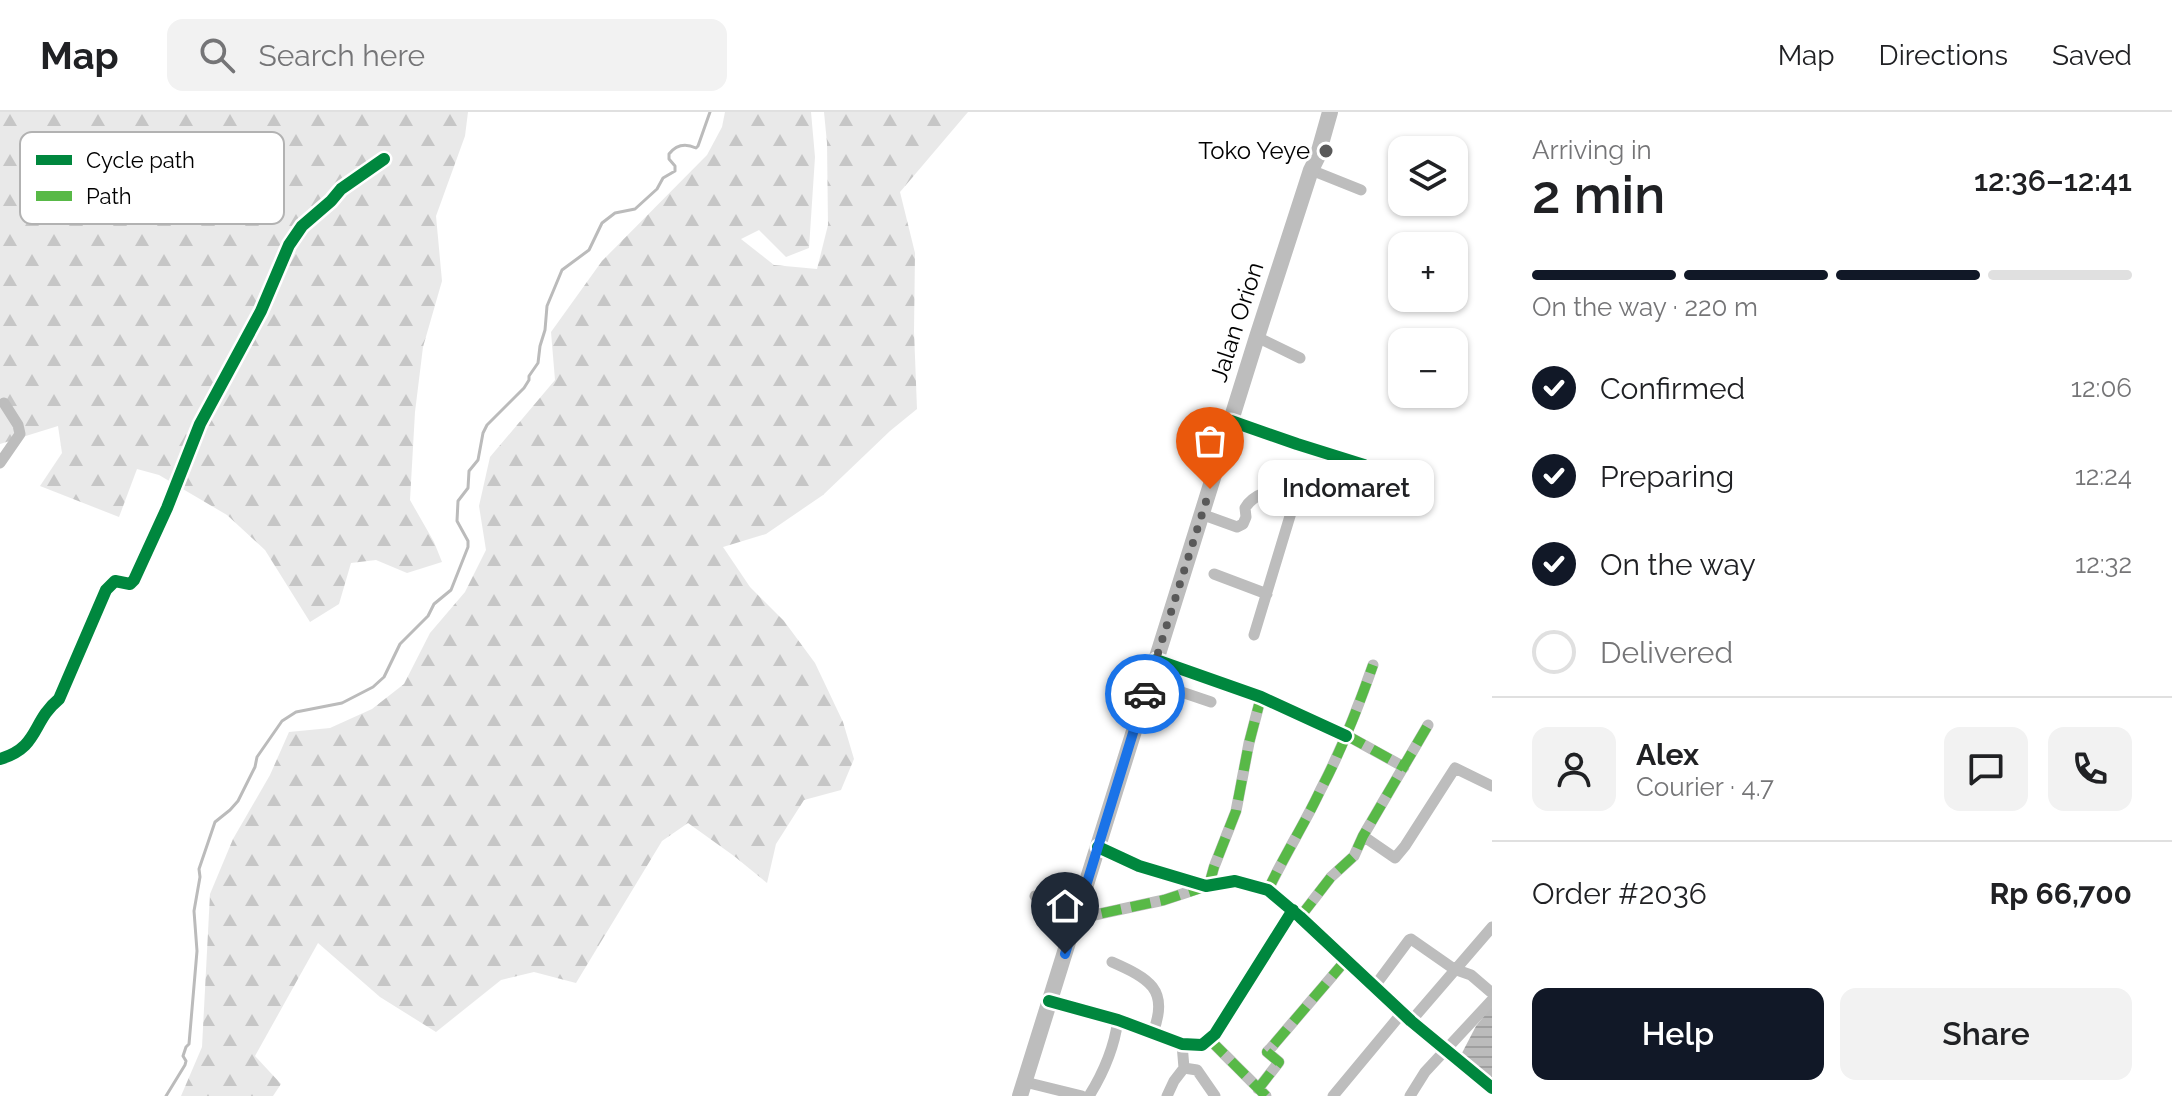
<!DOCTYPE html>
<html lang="en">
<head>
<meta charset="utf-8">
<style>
	:root { --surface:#fff; --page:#f2f2f2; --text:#202124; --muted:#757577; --line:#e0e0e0; --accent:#111827 }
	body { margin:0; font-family:Raleway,sans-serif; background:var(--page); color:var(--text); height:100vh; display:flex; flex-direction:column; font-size:30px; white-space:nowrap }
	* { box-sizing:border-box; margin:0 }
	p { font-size:26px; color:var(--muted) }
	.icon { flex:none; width:44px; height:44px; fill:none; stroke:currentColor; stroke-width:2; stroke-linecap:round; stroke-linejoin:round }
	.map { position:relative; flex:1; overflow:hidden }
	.drawer { display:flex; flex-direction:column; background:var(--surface); width:680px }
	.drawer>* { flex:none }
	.tools { position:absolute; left:1388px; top:24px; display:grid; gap:16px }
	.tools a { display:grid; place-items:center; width:80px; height:80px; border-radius:16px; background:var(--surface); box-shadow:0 2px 6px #0004; font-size:40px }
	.pin { position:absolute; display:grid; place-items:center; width:68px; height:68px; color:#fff; margin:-82px -34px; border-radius:50% 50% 50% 0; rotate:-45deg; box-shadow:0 0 8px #0007 }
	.pin .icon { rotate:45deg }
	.courier { position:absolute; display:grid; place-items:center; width:80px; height:80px; margin:-40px; border:6px solid #1a73e8; border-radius:50%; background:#fff; color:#222; box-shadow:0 2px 10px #0007 }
	.bubble { position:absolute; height:56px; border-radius:16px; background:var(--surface); box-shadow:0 2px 6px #0004; font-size:26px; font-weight:600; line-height:56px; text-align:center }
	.headline em { font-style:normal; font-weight:600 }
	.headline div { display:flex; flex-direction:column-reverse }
	.headline { display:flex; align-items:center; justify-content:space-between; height:136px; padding:0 40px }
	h1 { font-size:52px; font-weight:600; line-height:60px }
	.bar { display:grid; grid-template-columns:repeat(4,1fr); gap:12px 8px; align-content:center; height:96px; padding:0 40px }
	.bar i { height:10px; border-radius:6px; background:var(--line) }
	.bar .active { background:var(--accent) }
	.bar p { grid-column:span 4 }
	.line { display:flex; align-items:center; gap:20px; padding:0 40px; border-top:2px solid var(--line) }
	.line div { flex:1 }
	.round { display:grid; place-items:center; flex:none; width:84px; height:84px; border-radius:16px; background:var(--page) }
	ol { padding:0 40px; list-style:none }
	li { display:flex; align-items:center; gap:24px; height:88px }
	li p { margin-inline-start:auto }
	li .icon { padding:8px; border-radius:50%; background:var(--accent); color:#fff; stroke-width:4 }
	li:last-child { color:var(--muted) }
	li i { width:44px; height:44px; border:4px solid var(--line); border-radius:50% }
	.primary-button { display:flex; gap:16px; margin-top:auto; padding:16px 40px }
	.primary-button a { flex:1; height:92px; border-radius:16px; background:var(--accent); color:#fff; font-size:32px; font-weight:600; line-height:92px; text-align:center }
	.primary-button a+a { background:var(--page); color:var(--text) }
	header { display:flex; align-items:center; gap:48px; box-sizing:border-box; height:112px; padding:0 40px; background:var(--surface); border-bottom:2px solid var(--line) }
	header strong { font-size:38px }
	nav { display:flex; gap:44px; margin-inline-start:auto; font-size:28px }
	.search { width:560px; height:72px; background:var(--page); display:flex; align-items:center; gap:20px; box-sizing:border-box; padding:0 28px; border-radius:16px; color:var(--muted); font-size:30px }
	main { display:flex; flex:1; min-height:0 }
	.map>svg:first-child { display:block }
	.forest { fill:url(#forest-firs) }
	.water { fill:url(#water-rules) }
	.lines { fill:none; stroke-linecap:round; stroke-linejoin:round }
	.stream { stroke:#bbb; stroke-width:3 }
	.minor { stroke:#bdbdbd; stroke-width:11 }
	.highway { stroke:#bdbdbd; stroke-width:16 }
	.quiet { stroke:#58b947; stroke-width:10; stroke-dasharray:20 10; stroke-linecap:butt }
	.cycleway-casing { stroke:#fff; stroke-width:17 }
	.cycleway { stroke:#00873e; stroke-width:12 }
	.done { stroke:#595959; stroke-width:8; stroke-dasharray:0 14.4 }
	.route { stroke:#1a73e8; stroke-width:10 }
	.poi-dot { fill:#595959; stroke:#fff; stroke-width:3 }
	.labels { text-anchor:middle; stroke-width:6; stroke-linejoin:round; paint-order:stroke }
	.poi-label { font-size:24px; fill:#000; stroke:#fff; text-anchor:end }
	.street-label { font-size:24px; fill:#000; stroke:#fff }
	.key { fill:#fff; stroke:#b2b2b2; stroke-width:2 }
	.key-label { font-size:22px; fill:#000 }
</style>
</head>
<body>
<header>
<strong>Map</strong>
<div class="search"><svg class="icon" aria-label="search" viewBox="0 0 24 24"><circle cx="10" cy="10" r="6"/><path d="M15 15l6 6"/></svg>Search here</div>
<nav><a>Map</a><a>Directions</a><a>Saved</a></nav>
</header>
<main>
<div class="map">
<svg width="1492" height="984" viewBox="0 0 1492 984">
	<defs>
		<pattern id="forest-firs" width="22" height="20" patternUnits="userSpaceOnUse" patternTransform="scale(2)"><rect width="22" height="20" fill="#e9e9e9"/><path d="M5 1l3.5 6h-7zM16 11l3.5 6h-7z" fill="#c6c6c6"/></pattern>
		<pattern id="water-rules" width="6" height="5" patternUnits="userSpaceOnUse" patternTransform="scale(2)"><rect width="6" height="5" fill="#bbb"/><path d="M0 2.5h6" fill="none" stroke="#9f9f9f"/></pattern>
	</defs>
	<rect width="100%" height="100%" fill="#fff"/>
	<path class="forest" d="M0,0H468L465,24L436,104L442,169L423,235L415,300L410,388L434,430L442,450L407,461L376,448L351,451L339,492L310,510L265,438L227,403L159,363L137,357L119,405L40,374L62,341L58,314L0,332Z
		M725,0H811L815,45L809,136L786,145L759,118L741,127L774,153L817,157L828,113L827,31L824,0H968L900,80L915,141L914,219L917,297L890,319L823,383L766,422L723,435L750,475L784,509L815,551L843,610L854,647L841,678L804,688L776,732L767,771L734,744L688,711L662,729L576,871L534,860L501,868L436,920L380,885L318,831L255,944L281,972L273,984H181L202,935L210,782L233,727L270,663L289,620L330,616L372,597L404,572L430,521L465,480L486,438L479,394L490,345L555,268L551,220L602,149L707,43L722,15Z"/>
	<path class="water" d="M1492,894V967L1462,941L1476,914Z"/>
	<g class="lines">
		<path class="stream" d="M166,984L185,953L186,949L183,944L186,935L189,932L197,839L194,799L200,765L199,757L215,710L230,698L238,689L255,655L257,645L282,609L296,600L342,591L373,575L384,565L400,532L428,504L434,492L451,478L468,435V429L457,409L458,389L468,376L469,359L478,348L483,321L487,313L524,276L529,268V264L538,251L540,234L545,218L547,194L562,158L589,138L602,111L615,101L635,97L657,77L663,66L675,59V54L669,47V42C676,33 685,31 696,36L698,34L710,0"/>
		<path class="minor" d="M1311,58L1361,78
			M1257,225L1300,246
			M1231,309L1297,332L1364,353
			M0,351L20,322L18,313L4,291
			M1201,402L1237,415L1243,412L1246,405L1245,396C1255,379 1278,377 1295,374L1299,376
			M1214,462L1267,482
			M1254,523L1300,371
			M1156,548L1261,585L1346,624
			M1149,569L1211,590
			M1346,623L1404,655
			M0,647C40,635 31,610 59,587L106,478L115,469L130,472L134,468L167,396L200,312L261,199L289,133L302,114L331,89L341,77L384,47
			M1363,724L1395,746L1405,734L1455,656L1492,674
			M1098,735L1139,754L1206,774L1235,769L1268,778L1300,805L1411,909L1492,976
			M1209,773L1214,755L1236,699L1249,631L1261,585
			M1268,778C1284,744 1304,713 1320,679C1341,639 1358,596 1373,553
			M1035,784L1054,793L1077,800
			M1300,805L1331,765L1354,744L1363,724L1428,613
			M1073,810L1085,805L1164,788L1206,774
			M1112,850C1148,866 1170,877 1153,920
			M1374,875L1409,828L1411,827L1454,857L1471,863L1492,881
			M1049,889L1118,908L1182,932L1202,933L1215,922L1293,798
			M1411,909L1492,815
			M1210,928L1266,984
			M1184,956L1197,958L1215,984
			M1025,970L1082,984
			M1258,977L1279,950L1267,940L1270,937L1346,848
			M1089,984C1104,960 1114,937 1118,908
			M1167,984L1174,969L1184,956L1182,932
			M1333,984L1402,901
			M1410,984L1425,960L1492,888"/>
		<path class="highway" d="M1020,984L1257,225L1311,58L1317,46L1330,0"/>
		<path class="quiet" d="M1346,623L1404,655
			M1209,773L1214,755L1236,699L1249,631L1261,585
			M1268,778C1284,744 1304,713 1320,679C1341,639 1358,596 1373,553
			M1300,805L1331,765L1354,744L1363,724L1428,613
			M1073,810L1085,805L1164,788L1204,775
			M1210,928L1266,984
			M1258,977L1279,950L1267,940L1270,937L1346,848"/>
		<defs>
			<path id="cycleway" d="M1231,309L1297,332L1364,353
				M1156,548L1261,585L1346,624
				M0,647C40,635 31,610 59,587L106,478L115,469L130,472L134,468L167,396L200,312L261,199L289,133L302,114L331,89L341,77L384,47
				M1098,735L1139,754L1206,774L1235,769L1268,778L1300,805L1411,909L1492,976
				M1049,889L1118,908L1182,932L1202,933L1215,922L1293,798"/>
		</defs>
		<use href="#cycleway" class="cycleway-casing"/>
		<use href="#cycleway" class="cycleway"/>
	</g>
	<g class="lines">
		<path class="done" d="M1145,582L1210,377"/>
		<path class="route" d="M1065,842L1145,582"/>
	</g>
	<circle class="poi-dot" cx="1326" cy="39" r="8"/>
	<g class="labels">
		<g class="poi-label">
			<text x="1310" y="47">Toko Yeye</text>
		</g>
		<g class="street-label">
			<text transform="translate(1237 210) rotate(-72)" y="8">Jalan Orion</text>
		</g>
	</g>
	<rect x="20" y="20" width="264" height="92" rx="12" class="key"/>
	<rect x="36" y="43" width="36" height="10" fill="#00873e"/>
	<rect x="36" y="79" width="36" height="10" fill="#58b947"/>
	<g class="key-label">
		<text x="86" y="56">Cycle path</text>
		<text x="86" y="92">Path</text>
	</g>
</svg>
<div class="tools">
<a><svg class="icon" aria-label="layers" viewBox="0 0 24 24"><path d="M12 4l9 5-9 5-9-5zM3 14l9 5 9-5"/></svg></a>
<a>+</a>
<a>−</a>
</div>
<div class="pin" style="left:1210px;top:377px;background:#ea580c"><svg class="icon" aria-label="bag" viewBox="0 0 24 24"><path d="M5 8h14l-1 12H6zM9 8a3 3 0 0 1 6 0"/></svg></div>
<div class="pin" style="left:1065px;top:842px;background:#1f2937"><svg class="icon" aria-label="home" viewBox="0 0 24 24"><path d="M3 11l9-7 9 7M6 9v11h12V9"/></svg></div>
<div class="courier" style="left:1145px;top:582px"><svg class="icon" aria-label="car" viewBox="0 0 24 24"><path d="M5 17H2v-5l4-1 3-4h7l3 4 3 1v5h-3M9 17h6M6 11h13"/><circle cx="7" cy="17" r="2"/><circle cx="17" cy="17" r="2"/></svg></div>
<div class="bubble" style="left:1258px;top:348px;width:176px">Indomaret</div>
</div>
<section class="drawer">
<div class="headline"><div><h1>2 min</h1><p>Arriving in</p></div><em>12:36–12:41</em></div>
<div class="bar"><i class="active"></i><i class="active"></i><i class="active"></i><i></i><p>On the way · 220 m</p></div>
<ol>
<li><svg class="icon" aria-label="check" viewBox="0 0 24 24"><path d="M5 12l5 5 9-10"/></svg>Confirmed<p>12:06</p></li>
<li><svg class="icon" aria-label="check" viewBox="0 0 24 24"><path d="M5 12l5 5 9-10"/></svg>Preparing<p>12:24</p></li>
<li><svg class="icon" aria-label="check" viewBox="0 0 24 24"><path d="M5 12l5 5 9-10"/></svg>On the way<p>12:32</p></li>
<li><i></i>Delivered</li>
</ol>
<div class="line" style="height:144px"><a class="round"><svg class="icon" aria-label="person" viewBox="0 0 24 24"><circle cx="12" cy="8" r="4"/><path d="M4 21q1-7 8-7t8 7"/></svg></a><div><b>Alex</b><p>Courier · 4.7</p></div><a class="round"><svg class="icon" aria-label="chat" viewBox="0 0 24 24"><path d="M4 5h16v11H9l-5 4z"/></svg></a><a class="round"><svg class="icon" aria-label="phone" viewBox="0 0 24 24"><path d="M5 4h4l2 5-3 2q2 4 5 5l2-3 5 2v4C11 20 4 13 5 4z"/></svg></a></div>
<div class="line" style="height:104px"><div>Order #2036</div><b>Rp 66,700</b></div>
<div class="primary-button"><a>Help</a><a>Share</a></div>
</section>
</main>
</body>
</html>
